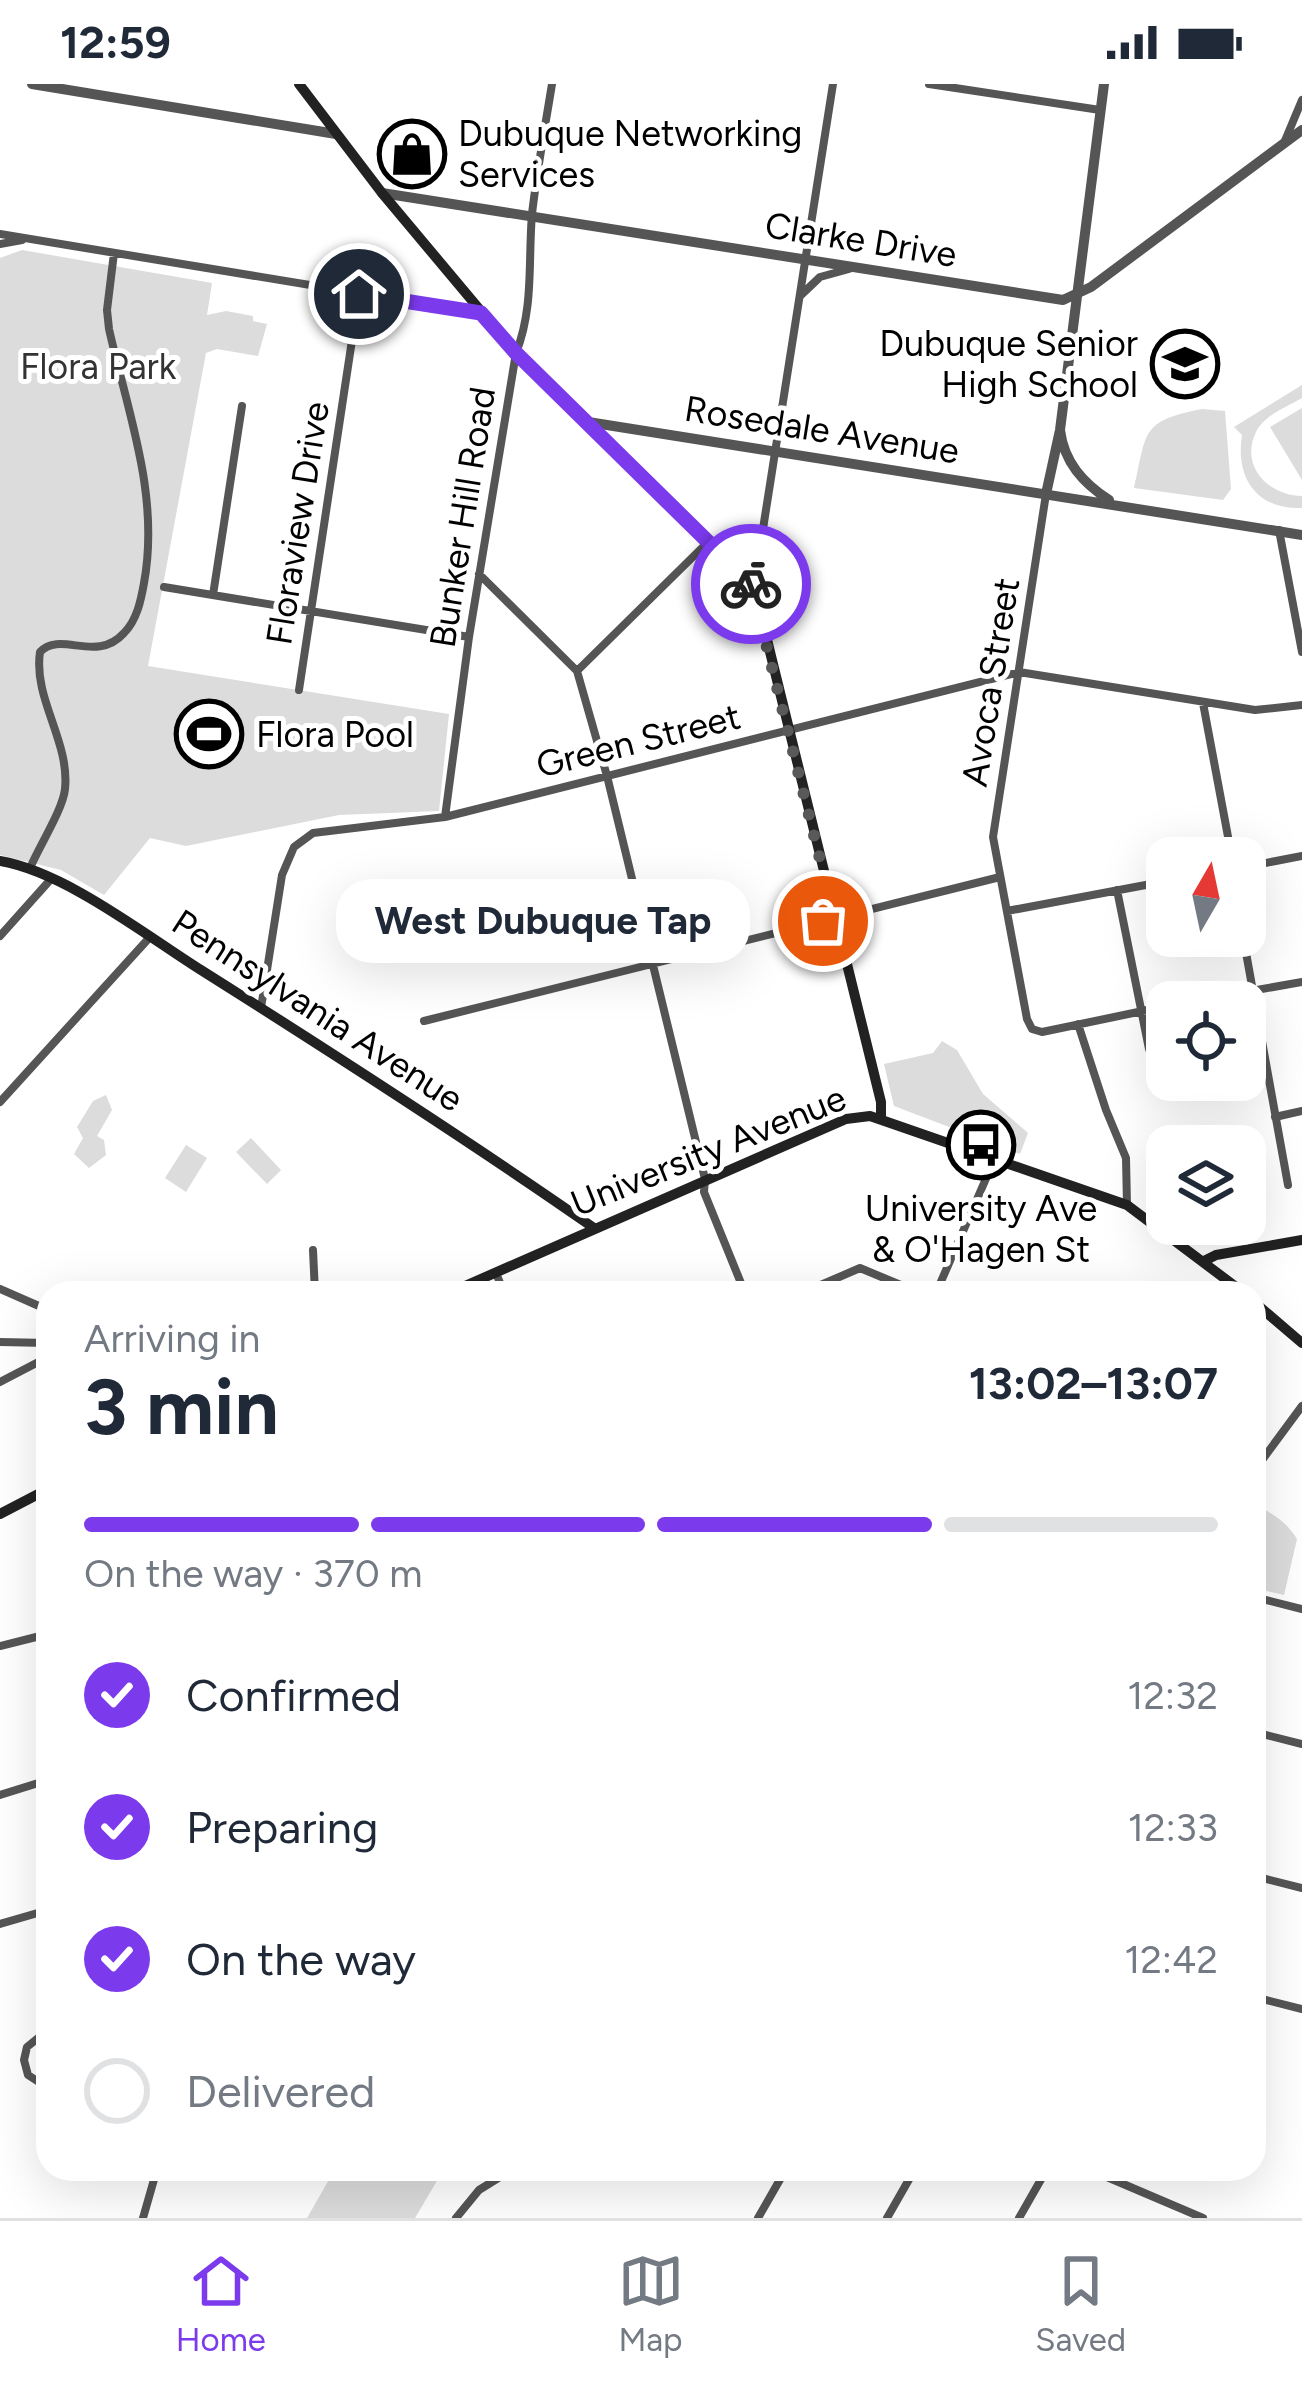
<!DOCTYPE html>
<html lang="en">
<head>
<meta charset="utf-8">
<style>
	:root { --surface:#fff; --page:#f2f2f3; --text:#1f2937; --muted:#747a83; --line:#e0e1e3; --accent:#7c3aed }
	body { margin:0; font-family:Figtree,sans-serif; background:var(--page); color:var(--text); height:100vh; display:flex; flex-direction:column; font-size:45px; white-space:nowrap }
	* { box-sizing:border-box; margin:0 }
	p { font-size:39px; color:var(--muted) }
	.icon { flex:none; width:66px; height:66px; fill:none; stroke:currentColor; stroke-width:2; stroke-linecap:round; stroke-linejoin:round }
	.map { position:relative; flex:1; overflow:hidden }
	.panel { position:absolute; left:36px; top:1197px; width:1230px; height:900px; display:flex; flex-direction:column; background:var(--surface); border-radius:36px; box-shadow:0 12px 48px #0002 }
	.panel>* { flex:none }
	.needle { width:78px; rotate:9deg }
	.fabs { position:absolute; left:1146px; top:753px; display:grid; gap:24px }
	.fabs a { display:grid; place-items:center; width:120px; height:120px; border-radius:24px; background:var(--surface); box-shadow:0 12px 48px #0002; font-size:60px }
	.pin { position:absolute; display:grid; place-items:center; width:102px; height:102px; color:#fff; margin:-51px; border:6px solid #fff; border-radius:50%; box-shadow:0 3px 12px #0007 }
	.courier { position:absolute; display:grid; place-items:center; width:120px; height:120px; margin:-60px; border:9px solid #7c3aed; border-radius:50%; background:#fff; color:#222; box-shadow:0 3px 15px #0007 }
	.bubble { position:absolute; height:84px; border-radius:36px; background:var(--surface); box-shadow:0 12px 48px #0002; font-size:39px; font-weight:700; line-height:84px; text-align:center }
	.headline em { font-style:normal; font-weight:700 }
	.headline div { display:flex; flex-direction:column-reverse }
	.headline { display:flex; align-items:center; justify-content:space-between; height:204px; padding:0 48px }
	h1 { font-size:78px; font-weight:700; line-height:90px }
	.bar { display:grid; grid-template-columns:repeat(4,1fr); gap:18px 12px; align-content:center; height:144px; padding:0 48px }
	.bar i { height:15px; border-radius:9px; background:var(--line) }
	.bar .active { background:var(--accent) }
	.bar p { grid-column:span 4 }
	ol { padding:0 48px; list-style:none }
	li { display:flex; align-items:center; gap:36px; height:132px }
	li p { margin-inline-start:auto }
	li .icon { padding:12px; border-radius:50%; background:var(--accent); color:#fff; stroke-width:4 }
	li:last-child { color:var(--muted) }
	li i { width:66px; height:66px; border:6px solid var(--line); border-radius:50% }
	.status { display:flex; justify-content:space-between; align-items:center; height:84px; padding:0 60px; background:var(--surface); direction:ltr }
	.status svg { height:33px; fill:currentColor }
	.tab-bar { display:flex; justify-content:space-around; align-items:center; height:168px; border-top:3px solid var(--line); background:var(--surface); font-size:33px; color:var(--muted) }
	.tab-bar a { display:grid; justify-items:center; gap:6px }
	.tab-bar .active { color:var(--accent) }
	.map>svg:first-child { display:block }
	.green { fill:#dcdcdc }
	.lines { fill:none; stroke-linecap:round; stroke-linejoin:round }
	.minor { stroke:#555; stroke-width:8 }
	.tertiary { stroke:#555; stroke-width:10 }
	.secondary { stroke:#222; stroke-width:10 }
	.done { stroke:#595959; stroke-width:12; stroke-dasharray:0 21.6 }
	.route { stroke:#7c3aed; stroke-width:15 }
	.labels { text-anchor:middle; stroke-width:10; stroke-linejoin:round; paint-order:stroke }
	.poi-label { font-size:36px; fill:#000; stroke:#fff; text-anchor:start }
	.street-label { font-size:36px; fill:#000; stroke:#fff }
	.park-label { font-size:36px; fill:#333; stroke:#fff }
</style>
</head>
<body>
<div class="status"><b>12:59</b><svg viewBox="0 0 49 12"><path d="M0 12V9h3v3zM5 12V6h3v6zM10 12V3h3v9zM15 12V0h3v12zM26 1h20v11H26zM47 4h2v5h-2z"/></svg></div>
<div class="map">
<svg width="1302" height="2134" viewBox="0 0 1302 2134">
	<rect width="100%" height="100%" fill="#fff"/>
	<path class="green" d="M22,166L212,199L207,231L226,227L253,232V237L267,240L258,272L217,265L206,269L148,582L449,630L439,727L339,731L186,762L150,754L104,811L61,786L0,771V174Z
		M1302,301V314C1287,323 1264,331 1256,348C1239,383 1270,412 1302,412V424C1257,426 1235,394 1242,351L1234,343Z
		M1302,324V396L1270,343Z
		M1202,325L1225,327L1231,405L1223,416L1134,404C1147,348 1140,337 1202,325Z
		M942,957L957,966L983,1010L1028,1049L1020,1070L894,1022L884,980L933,969Z
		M106,1011L112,1026L97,1052L104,1056L106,1071L89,1084L74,1070L83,1054L77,1043L93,1017Z
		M251,1054L281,1086L267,1100L236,1068Z
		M186,1061L207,1074L186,1108L165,1094Z
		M1254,1419C1271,1430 1285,1435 1297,1455L1284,1511L1254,1504V1460L1255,1456L1263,1457L1266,1445L1257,1443L1261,1434L1254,1428Z
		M335,2085H444L415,2134H307Z"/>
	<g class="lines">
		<path class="minor" d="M929,0L1100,26
			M1284,59L1302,16
			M0,150L480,229
			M0,160L22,156
			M800,212L820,193L849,185
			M1046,410L993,753L1027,935L1032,945L1042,948L1167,922
			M1279,446L1302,568
			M479,490L577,587L607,692L705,1095L704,1108L745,1209
			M754,502L833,0
			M164,503L469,553
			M213,511L242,322
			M577,587L708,458
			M299,606L359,210
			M1203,619L1232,774
			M445,733L469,553L516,269C534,224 528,177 532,130C537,87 545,43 552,0
			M31,782C40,761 63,725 65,705C70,657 33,615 40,568C61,546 96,580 124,549C137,536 141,516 144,499C160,411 128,330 109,245L107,226L114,169
			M1245,783L1302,772
			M1117,806L1149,965
			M1007,827L1167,797
			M0,852L51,795
			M1243,852L1288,1101
			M1189,918L1302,898
			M261,924L282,791L294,763L313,749L445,733L1019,588L1255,626L1302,621
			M424,937L1000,793
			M1078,940L1106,1026L1126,1074L1127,1121
			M0,1018L150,853
			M1275,1033L1302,1027
			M313,1166L315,1209
			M496,1189L504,1209
			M0,1205L48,1226
			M802,1209L860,1184L920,1209
			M936,1209L995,1074
			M0,1258L48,1259
			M0,1298L48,1273
			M1254,1387L1302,1322
			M1254,1513L1302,1525
			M0,1562L48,1550
			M1254,1648L1302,1660
			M0,1711L48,1696
			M1254,1792L1302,1804
			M0,1840L48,1826
			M1254,1913L1302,1925
			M48,1946L27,1963L24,1976L28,1991L48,2004
			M1088,2085L1203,2134
			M143,2134L157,2085
			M456,2134L479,2106L513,2085
			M758,2134L786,2085
			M887,2134L915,2085
			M1019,2134L1047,2085"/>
		<path class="tertiary" d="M32,0L336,50
			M382,109L1063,216L1091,203L1302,46
			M588,338L1302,451
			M1060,346C1064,378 1083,399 1109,416
			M1046,410L1060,346L1104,0"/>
		<path class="secondary" d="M299,0L382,109L516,269L754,503L881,1018V1035
			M0,777C65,788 144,850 201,886C334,970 465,1054 594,1144
			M1204,1177L1216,1171L1302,1156
			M449,1209L846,1035L870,1032L1127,1121L1244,1209
			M1254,1218L1302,1259
			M0,1430L48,1405"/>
	</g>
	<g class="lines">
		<path class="done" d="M751,500L835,835L823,837"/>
		<path class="route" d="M359,210L481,229L516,269L751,500"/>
	</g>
	<defs>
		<symbol id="shop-ring" viewBox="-11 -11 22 22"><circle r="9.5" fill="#fff" stroke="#000" stroke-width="1.5"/><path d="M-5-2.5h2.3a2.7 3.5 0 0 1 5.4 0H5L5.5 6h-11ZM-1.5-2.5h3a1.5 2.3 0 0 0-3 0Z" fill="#000"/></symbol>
		<symbol id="school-ring" viewBox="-11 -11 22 22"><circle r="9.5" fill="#fff" stroke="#000" stroke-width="1.5"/><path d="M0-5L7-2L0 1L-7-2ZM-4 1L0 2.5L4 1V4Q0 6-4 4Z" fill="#000"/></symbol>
		<symbol id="stadium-ring" viewBox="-11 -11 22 22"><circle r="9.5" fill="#fff" stroke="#000" stroke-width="1.5"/><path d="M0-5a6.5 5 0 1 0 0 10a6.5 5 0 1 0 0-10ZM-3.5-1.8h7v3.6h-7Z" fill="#000"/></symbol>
		<symbol id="bus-ring" viewBox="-11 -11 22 22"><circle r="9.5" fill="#fff" stroke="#000" stroke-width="1.5"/><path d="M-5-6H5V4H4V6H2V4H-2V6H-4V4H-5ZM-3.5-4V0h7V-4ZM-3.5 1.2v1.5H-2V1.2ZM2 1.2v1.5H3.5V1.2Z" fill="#000"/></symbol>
	</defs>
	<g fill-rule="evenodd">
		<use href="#shop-ring" x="374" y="32" width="76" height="76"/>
		<use href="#school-ring" x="1147" y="242" width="76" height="76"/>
		<use href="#stadium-ring" x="171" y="612" width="76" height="76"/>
		<use href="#bus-ring" x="943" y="1023" width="76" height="76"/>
	</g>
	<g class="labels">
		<g class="poi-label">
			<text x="458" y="62">Dubuque Networking<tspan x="458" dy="41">Services</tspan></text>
			<text x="1138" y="272" text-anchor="end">Dubuque Senior<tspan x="1138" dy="41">High School</tspan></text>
			<text x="256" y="663">Flora Pool</text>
			<text x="981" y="1137" text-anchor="middle">University Ave<tspan x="981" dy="41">&amp; O'Hagen St</tspan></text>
		</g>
		<g class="street-label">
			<text transform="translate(861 155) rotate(9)" y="13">Clarke Drive</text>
			<text transform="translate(822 345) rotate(9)" y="13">Rosedale Avenue</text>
			<text transform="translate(462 433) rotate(-81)" y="13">Bunker Hill Road</text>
			<text transform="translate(297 439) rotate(-81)" y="13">Floraview Drive</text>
			<text transform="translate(990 598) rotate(-81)" y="13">Avoca Street</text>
			<text transform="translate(638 656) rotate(-14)" y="13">Green Street</text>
			<text transform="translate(318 926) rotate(33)" y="13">Pennsylvania Avenue</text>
			<text transform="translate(708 1066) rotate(-22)" y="13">University Avenue</text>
		</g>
		<g class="park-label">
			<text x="98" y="295">Flora Park</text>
		</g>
	</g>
</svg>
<div class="fabs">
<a><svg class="needle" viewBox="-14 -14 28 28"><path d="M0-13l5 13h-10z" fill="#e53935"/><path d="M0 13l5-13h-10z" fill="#747a83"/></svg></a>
<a><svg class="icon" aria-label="locate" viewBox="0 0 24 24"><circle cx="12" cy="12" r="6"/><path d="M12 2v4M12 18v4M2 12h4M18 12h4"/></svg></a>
<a><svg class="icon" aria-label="layers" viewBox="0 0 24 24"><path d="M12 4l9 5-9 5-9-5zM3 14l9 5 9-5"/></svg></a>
</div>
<div class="pin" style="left:823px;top:837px;background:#ea580c"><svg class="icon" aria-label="bag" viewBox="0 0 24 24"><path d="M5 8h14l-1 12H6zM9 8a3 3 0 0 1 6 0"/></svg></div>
<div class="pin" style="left:359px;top:210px;background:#1f2937"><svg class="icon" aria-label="home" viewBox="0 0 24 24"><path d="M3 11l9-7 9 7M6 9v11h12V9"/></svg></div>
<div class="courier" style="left:751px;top:500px"><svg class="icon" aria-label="bike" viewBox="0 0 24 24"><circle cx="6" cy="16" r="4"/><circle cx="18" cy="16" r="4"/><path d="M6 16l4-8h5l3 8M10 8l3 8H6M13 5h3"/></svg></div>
<div class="bubble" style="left:336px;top:795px;width:414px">West Dubuque Tap</div>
<section class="panel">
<div class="headline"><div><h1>3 min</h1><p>Arriving in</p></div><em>13:02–13:07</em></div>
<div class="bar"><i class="active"></i><i class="active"></i><i class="active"></i><i></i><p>On the way · 370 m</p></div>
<ol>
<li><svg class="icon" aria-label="check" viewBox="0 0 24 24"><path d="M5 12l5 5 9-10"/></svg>Confirmed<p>12:32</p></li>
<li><svg class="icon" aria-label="check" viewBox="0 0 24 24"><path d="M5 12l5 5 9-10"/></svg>Preparing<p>12:33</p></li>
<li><svg class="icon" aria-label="check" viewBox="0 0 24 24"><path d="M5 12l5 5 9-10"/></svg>On the way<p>12:42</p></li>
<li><i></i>Delivered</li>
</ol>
</section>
</div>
<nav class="tab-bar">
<a class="active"><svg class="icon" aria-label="home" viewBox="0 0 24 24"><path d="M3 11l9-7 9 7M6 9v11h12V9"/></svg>Home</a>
<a><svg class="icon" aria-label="map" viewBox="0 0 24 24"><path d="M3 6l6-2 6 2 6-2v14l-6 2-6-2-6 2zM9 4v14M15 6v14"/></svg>Map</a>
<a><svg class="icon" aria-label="saved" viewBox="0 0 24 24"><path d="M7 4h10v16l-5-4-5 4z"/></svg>Saved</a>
</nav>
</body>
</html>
